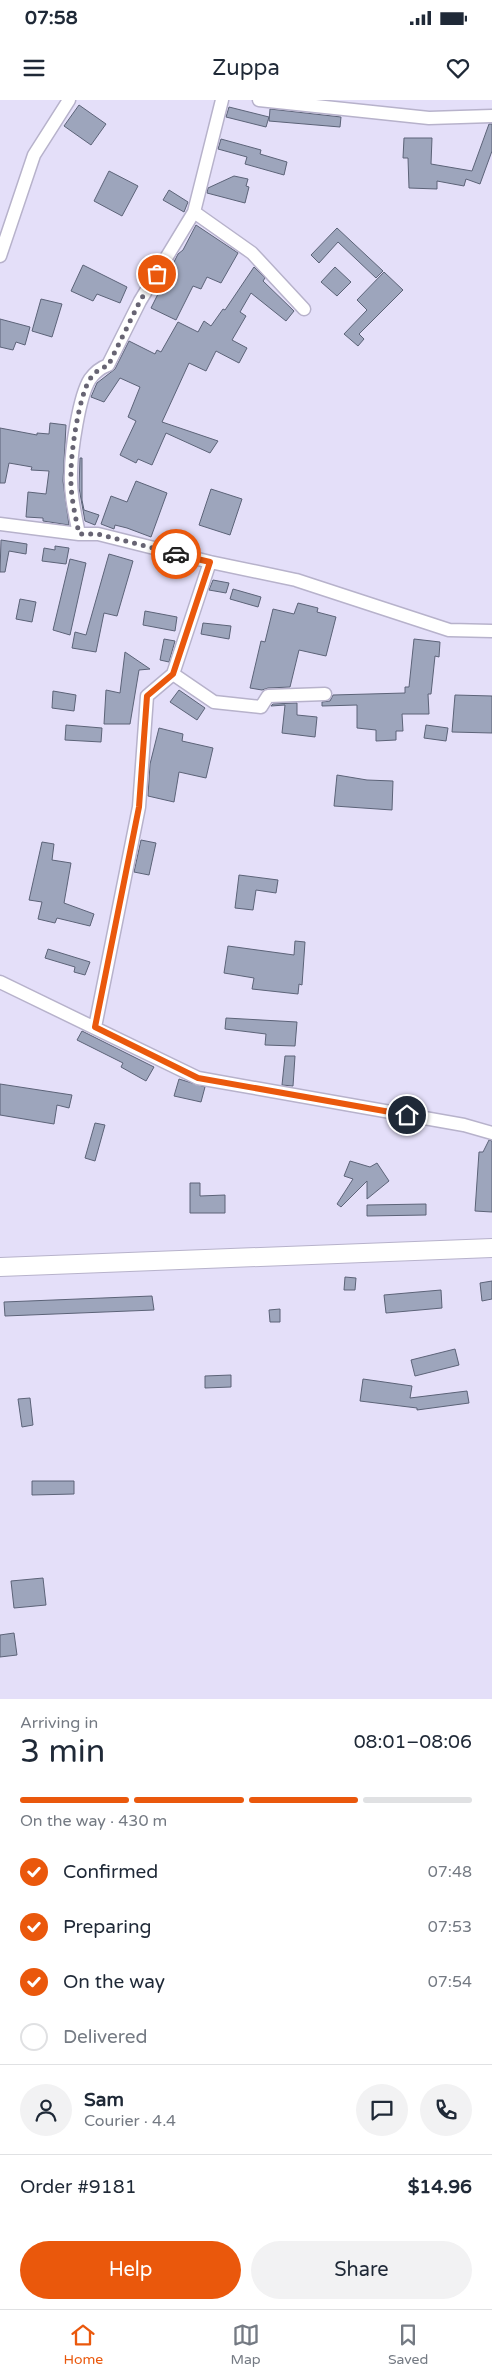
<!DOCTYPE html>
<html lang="en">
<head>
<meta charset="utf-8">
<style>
	:root { --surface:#fff; --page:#f2f2f3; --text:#1f2937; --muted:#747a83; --line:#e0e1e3; --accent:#ea580c }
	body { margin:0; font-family:"Varela Round",sans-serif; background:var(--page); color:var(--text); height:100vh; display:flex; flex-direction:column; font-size:19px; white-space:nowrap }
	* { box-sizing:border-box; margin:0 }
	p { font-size:16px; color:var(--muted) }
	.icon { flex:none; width:28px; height:28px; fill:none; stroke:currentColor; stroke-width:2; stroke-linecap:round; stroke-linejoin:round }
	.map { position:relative; height:1599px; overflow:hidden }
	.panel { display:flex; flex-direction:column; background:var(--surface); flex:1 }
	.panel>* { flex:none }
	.pin { position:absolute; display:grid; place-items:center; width:42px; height:42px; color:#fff; margin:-21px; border:2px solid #fff; border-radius:50%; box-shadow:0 1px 5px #0007 }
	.courier { position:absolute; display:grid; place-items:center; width:50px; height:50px; margin:-25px; border:4px solid #ea580c; border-radius:50%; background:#fff; color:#222; box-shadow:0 1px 6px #0007 }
	.summary em { font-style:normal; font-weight:600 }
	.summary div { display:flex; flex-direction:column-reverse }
	.summary { display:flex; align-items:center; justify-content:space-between; height:85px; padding:0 20px }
	h1 { font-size:32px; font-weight:600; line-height:38px }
	.bar { display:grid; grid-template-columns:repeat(4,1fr); gap:8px 5px; align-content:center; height:60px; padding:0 20px }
	.bar i { height:6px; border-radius:4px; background:var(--line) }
	.bar .current { background:var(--accent) }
	.bar p { grid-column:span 4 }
	.line { display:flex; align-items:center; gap:12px; padding:0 20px; border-top:1px solid var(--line) }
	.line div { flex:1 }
	.round { display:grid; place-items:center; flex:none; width:52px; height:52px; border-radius:26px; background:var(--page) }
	ol { padding:0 20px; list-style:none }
	li { display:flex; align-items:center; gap:15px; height:55px }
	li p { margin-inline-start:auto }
	li .icon { padding:5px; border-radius:50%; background:var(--accent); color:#fff; stroke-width:4 }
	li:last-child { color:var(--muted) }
	li i { width:28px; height:28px; border:2px solid var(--line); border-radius:50% }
	.primary-button { display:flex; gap:10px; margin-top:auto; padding:10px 20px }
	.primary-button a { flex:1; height:58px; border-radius:30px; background:var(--accent); color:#fff; font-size:20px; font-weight:600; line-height:58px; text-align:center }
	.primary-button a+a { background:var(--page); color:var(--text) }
	.status { display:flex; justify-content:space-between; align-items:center; height:35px; padding:0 25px; background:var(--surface); direction:ltr }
	.status svg { height:14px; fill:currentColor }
	header { display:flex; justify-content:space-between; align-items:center; height:65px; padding:0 20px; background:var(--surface); font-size:22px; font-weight:600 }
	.tab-bar { display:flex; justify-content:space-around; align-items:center; height:70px; border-top:1px solid var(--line); background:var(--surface); font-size:14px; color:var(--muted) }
	.tab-bar a { display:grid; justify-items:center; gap:2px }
	.tab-bar .current { color:var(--accent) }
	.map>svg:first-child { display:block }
	.building { fill:#9da5bc; stroke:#5c6378 }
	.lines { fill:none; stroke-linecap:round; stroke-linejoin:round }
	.minor-casing { stroke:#b7b2cb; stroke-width:15 }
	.secondary-casing { stroke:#b7b2cb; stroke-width:20 }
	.minor { stroke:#fff; stroke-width:12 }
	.secondary { stroke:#fff; stroke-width:18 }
	.done { stroke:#676473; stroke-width:5; stroke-dasharray:0 9 }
	.route { stroke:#ea580c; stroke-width:6 }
</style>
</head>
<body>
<div class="status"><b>07:58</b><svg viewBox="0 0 49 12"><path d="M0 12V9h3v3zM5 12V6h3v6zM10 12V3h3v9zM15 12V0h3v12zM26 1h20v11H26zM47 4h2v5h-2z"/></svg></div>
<header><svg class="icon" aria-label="menu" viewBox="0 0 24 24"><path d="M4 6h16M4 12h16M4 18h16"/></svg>Zuppa<svg class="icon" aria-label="heart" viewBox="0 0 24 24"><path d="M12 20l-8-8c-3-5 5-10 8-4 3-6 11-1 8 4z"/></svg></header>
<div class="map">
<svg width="492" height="1599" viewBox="0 0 492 1599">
	<rect width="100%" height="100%" fill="#e4dff9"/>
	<path class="building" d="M79,5L106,24L91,45L64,26Z
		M229,7L269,17L266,27L226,17Z
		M270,9L341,17L340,27L269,21Z
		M489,24H492V51L480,84L466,79L464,86L437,81V89L409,88L408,58H403L404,38H432L431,64L472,71Z
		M221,39L261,50L260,54L287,62L284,75L245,64L247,57L218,49Z
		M109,71L138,86L122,116L94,101Z
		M234,76L248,79L246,86L249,87L245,103L207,93L208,88Z
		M169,90L188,102L184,112L163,100Z
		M196,125L238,153L221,183L207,177L201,189L193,186L176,220L151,208L178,154L183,150Z
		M337,128L383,171L376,178L338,142L319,163L311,155Z
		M83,165L127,187L120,203L97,194L93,201L71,191Z
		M254,167L265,178L263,181L294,211L286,221L251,193L240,212L246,216L232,240L247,248L239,263L216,251L206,271L189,263L162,322L218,341L210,353L166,333L152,365L138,359L136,363L120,355L136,321L128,317L140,287L120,278L104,302L91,297L97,283L115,269L129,241L155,254L157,250L161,252L178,222L198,232L204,221L211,226L223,209L225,210Z
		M335,167L351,182L337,196L321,182Z
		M384,172L403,190L359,234L364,239L358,246L344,234L367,210L357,200Z
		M41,199L62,204L52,237L32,231Z
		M0,219L30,227L25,245L16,242L13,250L0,247Z
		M50,323L66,325L63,381L69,425L43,421V418L26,417L28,392L46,394L49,371L31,370L32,367L9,363L5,383H0V328L37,335V333L49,334Z
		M80,358H82V400L84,410L99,415L95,425L85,421L79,388Z
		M136,381L167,393L151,437L127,428L115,425L114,429L101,424L111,396L127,402Z
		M211,389L242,399L230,435L199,425Z
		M1,440L27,444L26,454L9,451L5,472H0Z
		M55,446L69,448L66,464L42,461L44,448L55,450Z
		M109,454L133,461L117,516L104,513L96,552L72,548L75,532L86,535Z
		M70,459L86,463L70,535L53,530Z
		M213,480L229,483L226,493L209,490Z
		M233,489L261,497L258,507L230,499Z
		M20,499L36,502L32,522L16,519Z
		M298,503L318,508L317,512L336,517L326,556L299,550L290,587L268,588L262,590L250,588L261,541L265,542L273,509L294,514Z
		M145,511L177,517L175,531L143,525Z
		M203,523L231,526L229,539L201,534Z
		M164,539L175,541L169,562L160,560Z
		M414,539L440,542L439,557L435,556L431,594H428L429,614H402L403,631H396V640L376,641V630L357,628V605L322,606V602L330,601L333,595L405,593V587H409Z
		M125,552L150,569L139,570L130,624H104L106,590L120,593Z
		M179,590L205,608L197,620L170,602Z
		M53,591L76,595L74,611L52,608Z
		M455,595L492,596V633L452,632Z
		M297,603V615L317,617L315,637L282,633L285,605L271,606L273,604Z
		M66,625L102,628L101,642L65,640Z
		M426,625L448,628L446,641L424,638Z
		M159,628L183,634L182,641L213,648L206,678L179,672L174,702L148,696L150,664Z
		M337,675L367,680L393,681L392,710L334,706Z
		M141,740L156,743L149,775L134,772Z
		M42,742L54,744L52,760L71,763L64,803L94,814L90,826L57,818L55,823L38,819L42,802L29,800Z
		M239,775L278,780L276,793L256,790L253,810L235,808Z
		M295,841L305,842L302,885L299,884L298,894L252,889L254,878L224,873L228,846L294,855Z
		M48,849L90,862L85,875L74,872L75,867L45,858Z
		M226,918L297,922L295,946L265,945L266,934L225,929Z
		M82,931L154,967L146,981L121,967L123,963L77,940Z
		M285,956H295L293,986L282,985Z
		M179,979L205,987L201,1002L174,996Z
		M0,984L72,995L69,1008L57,1005L54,1024L0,1015Z
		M95,1023L105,1025L95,1061L85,1058Z
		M489,1040L492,1041V1112L475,1111L479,1052H483Z
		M350,1061L370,1067L377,1063L389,1081L367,1099V1081L341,1107L337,1104L353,1079L344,1076Z
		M190,1083H200V1096L225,1095V1113H190Z
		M426,1104V1115L367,1116V1105Z
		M345,1177L356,1178L355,1190H344Z
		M492,1181V1199L482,1201L480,1183Z
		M441,1190L442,1208L386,1213L384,1195Z
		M152,1196L154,1210L5,1216L4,1202Z
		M280,1209V1222H270L269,1210Z
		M455,1249L459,1265L415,1276L411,1260Z
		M231,1275V1287L205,1288V1276Z
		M363,1279L412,1286L410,1298L467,1291L469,1303L417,1310V1308L360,1301Z
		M30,1298L33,1325L22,1327L18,1299Z
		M32,1381H74V1394L32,1395Z
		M43,1478L46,1505L14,1508L11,1481Z
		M14,1533L17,1555L0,1557V1535Z"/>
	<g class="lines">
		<defs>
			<path id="minor" d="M259,0L429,18L492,16
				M194,112L252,153L304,209
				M0,156L34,55L69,0
				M0,424L79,434H98L210,462L296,480L449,530L492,531
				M79,434C75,414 70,394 71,373C71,352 79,296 90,279C95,272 100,268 108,265L140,201L194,112L222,0
				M173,574L214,602L261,607L268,596L325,594
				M0,882L198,978L464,1025L492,1033
				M95,927L139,707L147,596L173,574L210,462"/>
			<path id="secondary" d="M0,1167L492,1148"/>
		</defs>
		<use href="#minor" class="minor-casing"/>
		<use href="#secondary" class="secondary-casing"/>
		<use href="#minor" class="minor"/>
		<use href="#secondary" class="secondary"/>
	</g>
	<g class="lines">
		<path class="done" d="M157,174L140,201L108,266C100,268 95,272 90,279C79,296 71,351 71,373C70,394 75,414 79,434H98L176,454"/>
		<path class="route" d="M176,454L210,462L173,574L147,596L139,707L95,927L198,978L407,1015"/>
	</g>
</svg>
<div class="pin" style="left:157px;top:174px;background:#ea580c"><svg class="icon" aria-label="bag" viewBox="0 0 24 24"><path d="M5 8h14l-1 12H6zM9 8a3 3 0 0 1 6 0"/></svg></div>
<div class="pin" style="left:407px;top:1015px;background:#1f2937"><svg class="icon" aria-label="home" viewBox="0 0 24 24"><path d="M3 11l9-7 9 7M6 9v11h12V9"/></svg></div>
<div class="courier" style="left:176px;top:454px"><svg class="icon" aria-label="car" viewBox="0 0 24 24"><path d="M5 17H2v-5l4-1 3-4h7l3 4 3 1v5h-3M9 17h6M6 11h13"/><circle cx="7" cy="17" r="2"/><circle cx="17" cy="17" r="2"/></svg></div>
</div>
<section class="panel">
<div class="summary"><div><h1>3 min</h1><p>Arriving in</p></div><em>08:01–08:06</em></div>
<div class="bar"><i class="current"></i><i class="current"></i><i class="current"></i><i></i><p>On the way · 430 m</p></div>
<ol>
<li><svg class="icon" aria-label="check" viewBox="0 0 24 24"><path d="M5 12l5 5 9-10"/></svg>Confirmed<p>07:48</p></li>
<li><svg class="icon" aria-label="check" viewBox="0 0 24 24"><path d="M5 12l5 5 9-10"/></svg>Preparing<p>07:53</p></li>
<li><svg class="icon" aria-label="check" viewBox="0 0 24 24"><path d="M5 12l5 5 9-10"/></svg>On the way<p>07:54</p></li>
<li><i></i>Delivered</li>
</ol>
<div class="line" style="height:90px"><a class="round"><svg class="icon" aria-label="person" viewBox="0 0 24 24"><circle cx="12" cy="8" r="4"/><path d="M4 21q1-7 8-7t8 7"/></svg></a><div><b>Sam</b><p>Courier · 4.4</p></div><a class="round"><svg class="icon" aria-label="chat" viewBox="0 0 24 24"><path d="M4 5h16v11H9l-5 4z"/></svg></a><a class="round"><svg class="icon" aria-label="phone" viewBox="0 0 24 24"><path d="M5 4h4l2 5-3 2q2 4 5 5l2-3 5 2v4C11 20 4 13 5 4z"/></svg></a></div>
<div class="line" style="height:65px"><div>Order #9181</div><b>$14.96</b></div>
<div class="primary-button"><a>Help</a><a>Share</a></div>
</section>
<nav class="tab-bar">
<a class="current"><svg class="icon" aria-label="home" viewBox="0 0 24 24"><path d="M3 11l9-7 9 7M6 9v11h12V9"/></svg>Home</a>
<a><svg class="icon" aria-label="map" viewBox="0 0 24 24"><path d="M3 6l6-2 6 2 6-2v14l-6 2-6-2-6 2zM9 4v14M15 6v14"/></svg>Map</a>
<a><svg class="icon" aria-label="saved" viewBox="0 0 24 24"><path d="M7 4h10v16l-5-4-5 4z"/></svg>Saved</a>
</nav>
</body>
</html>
